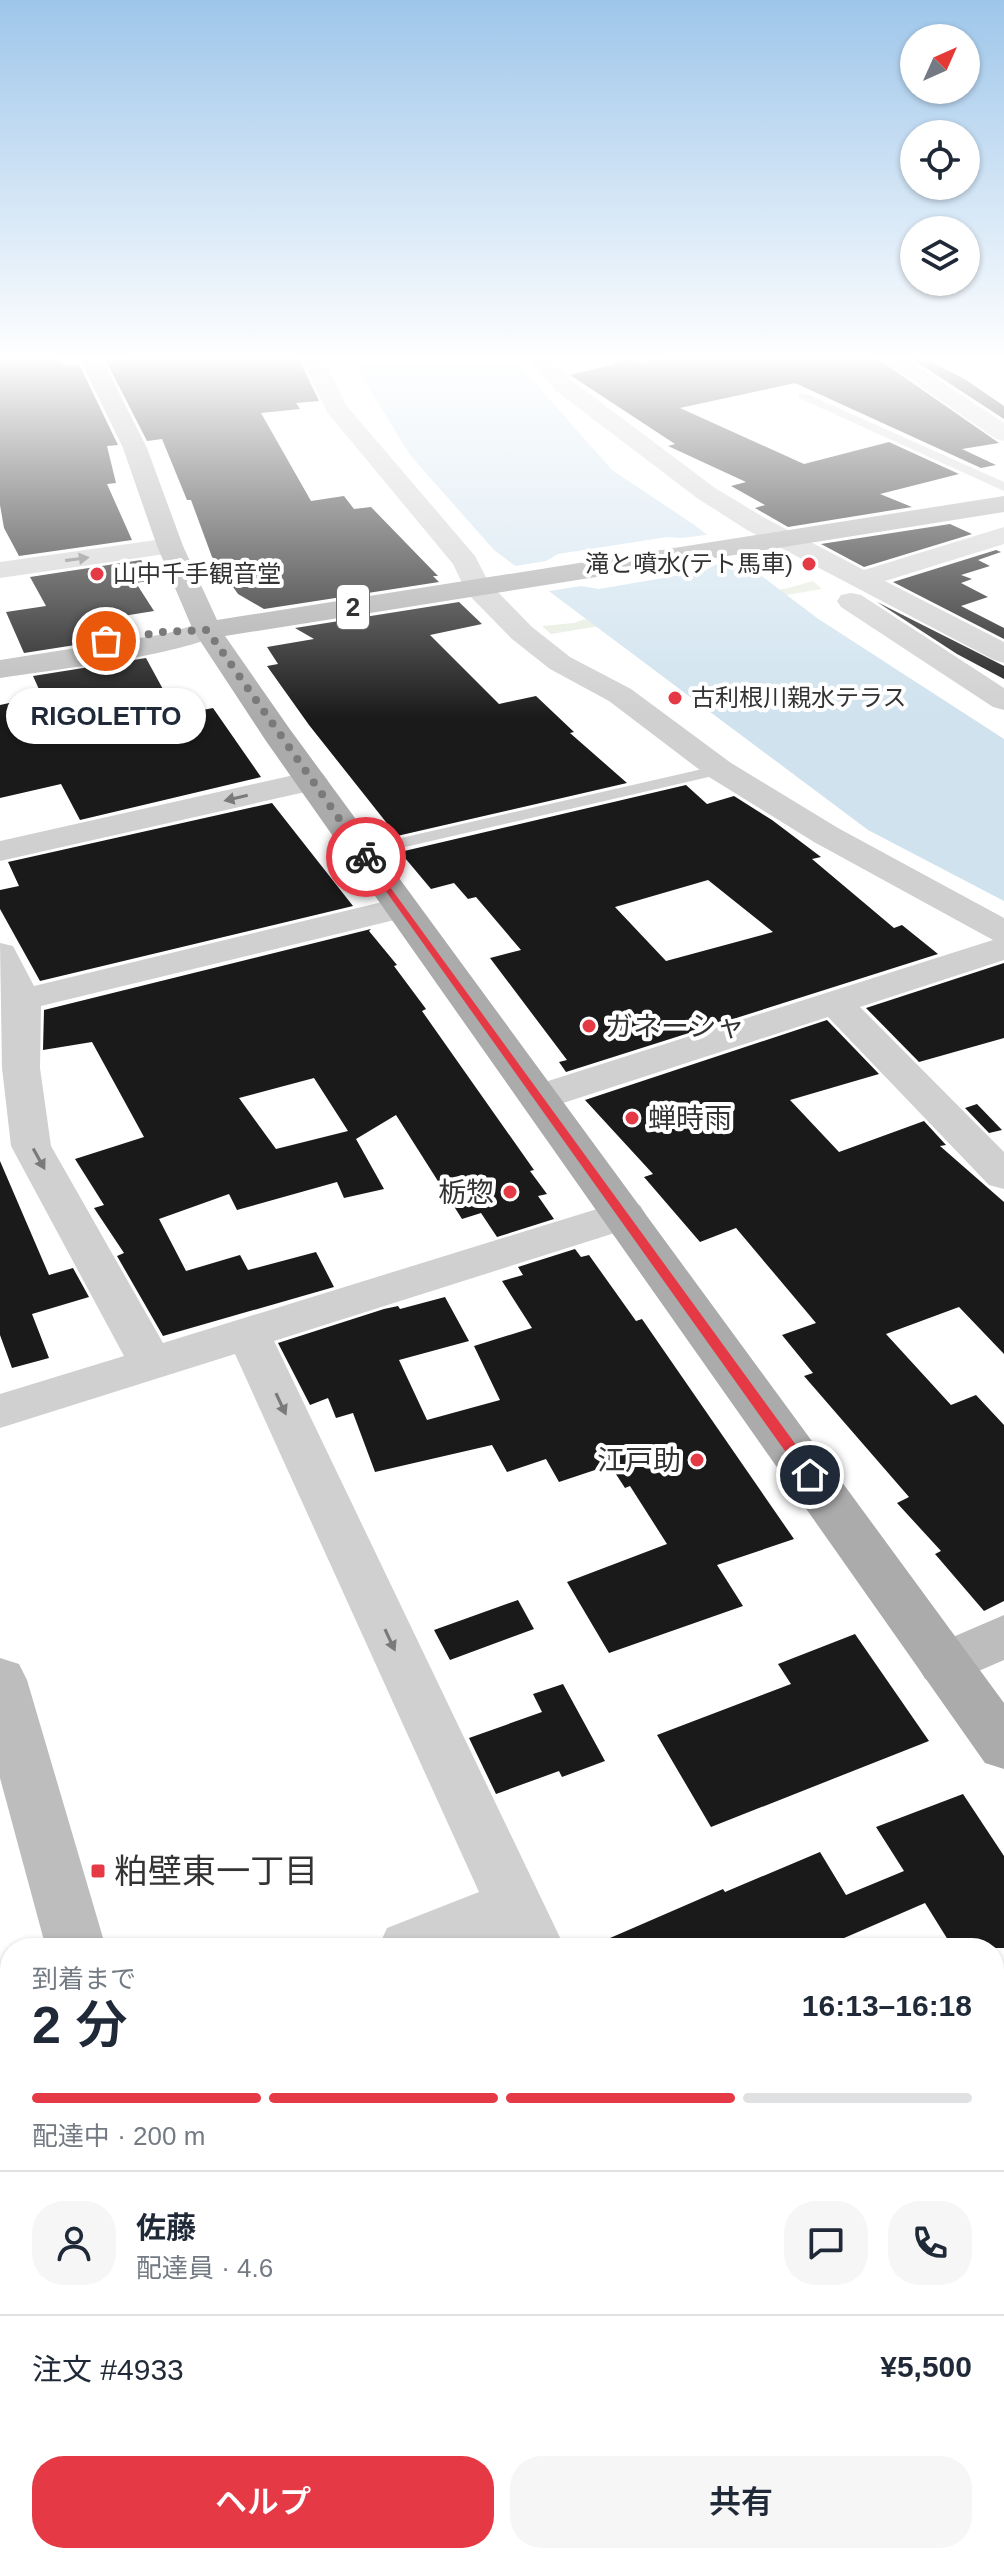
<!DOCTYPE html>
<html lang="ja">
<head>
<meta charset="utf-8">
<style>
	:root { --surface:#fff; --page:#f6f6f7; --text:#1f2937; --muted:#747a83; --line:#e0e1e3; --accent:#e63946 }
	body { margin:0; font-family:Helvetica,"Noto Sans JP",sans-serif; background:var(--page); color:var(--text); height:100vh; display:flex; flex-direction:column; font-size:30px; white-space:nowrap }
	* { box-sizing:border-box; margin:0 }
	p { font-size:26px; color:var(--muted) }
	.icon { flex:none; width:44px; height:44px; fill:none; stroke:currentColor; stroke-width:2; stroke-linecap:round; stroke-linejoin:round }
	.map { position:relative; flex:1; overflow:hidden }
	.details { position:absolute; left:0px; top:1938px; width:1004px; height:626px; display:flex; flex-direction:column; background:var(--surface); border-radius:32px 32px 0 0; box-shadow:0 2px 6px #0004 }
	.details>* { flex:none }
	.needle { width:52px; rotate:45deg }
	.tools { position:absolute; left:900px; top:24px; display:grid; gap:16px }
	.tools a { display:grid; place-items:center; width:80px; height:80px; border-radius:50%; background:var(--surface); box-shadow:0 2px 6px #0004; font-size:40px }
	.pin { position:absolute; display:grid; place-items:center; width:68px; height:68px; color:#fff; margin:-34px; border:4px solid #fff; border-radius:50%; box-shadow:0 2px 8px #0007 }
	.courier { position:absolute; display:grid; place-items:center; width:80px; height:80px; margin:-40px; border:6px solid #e63946; border-radius:50%; background:#fff; color:#222; box-shadow:0 2px 10px #0007 }
	.bubble { position:absolute; height:56px; border-radius:28px; background:var(--surface); box-shadow:0 2px 6px #0004; font-size:26px; font-weight:600; line-height:56px; text-align:center }
	.summary em { font-style:normal; font-weight:600 }
	.summary div { display:flex; flex-direction:column-reverse }
	.summary { display:flex; align-items:center; justify-content:space-between; height:136px; padding:0 32px }
	h1 { font-size:52px; font-weight:600; line-height:60px }
	.bar { display:grid; grid-template-columns:repeat(4,1fr); gap:12px 8px; align-content:center; height:96px; padding:0 32px }
	.bar i { height:10px; border-radius:6px; background:var(--line) }
	.bar .on { background:var(--accent) }
	.bar p { grid-column:span 4 }
	.line { display:flex; align-items:center; gap:20px; padding:0 32px; border-top:2px solid var(--line) }
	.line div { flex:1 }
	.round { display:grid; place-items:center; flex:none; width:84px; height:84px; border-radius:32px; background:var(--page) }
	.primary-button { display:flex; gap:16px; margin-top:auto; padding:16px 32px }
	.primary-button a { flex:1; height:92px; border-radius:32px; background:var(--accent); color:#fff; font-size:32px; font-weight:600; line-height:92px; text-align:center }
	.primary-button a+a { background:var(--page); color:var(--text) }
	.map>svg:first-child { display:block }
	.green { fill:#e6ecdf }
	.water { fill:#cfe2ee }
	.pier { fill:#fff }
	.building { fill:#1a1a1a; fill-rule:evenodd }
	.lines { fill:none; stroke-linecap:round; stroke-linejoin:round }
	.lane { fill:#d0d0d0; fill-rule:evenodd }
	.street { fill:#d0d0d0; fill-rule:evenodd }
	.secondary { fill:#bdbdbd; fill-rule:evenodd }
	.primary { fill:#ababab; fill-rule:evenodd }
	.oneway { fill:#7a7a7a }
	.route { fill:#e63946 }
	.done { stroke:#7a7a7a; stroke-width:8; stroke-dasharray:0 14.4 }
	.poi-dot { fill:#e63946; stroke:#fff; stroke-width:3 }
	.labels { text-anchor:middle; stroke-width:8; stroke-linejoin:round; paint-order:stroke }
	.far-poi-label { font-size:24px; fill:#333; stroke:#fff; text-anchor:start }
	.shield { fill:#fff; stroke:#707070; stroke-width:2 }
	.shield-label { font-size:26px; font-weight:bold; fill:#333 }
	.poi-label { font-size:28px; fill:#333; stroke:#fff; text-anchor:start }
	.near-poi-label { font-size:34px; fill:#333; stroke:#fff; text-anchor:start }
</style>
</head>
<body>
<div class="map">
<svg width="1004" height="2563" viewBox="0 0 1004 2563">
	<rect width="100%" height="100%" fill="#fff"/>
	<path class="green" d="M813,581L822,589L551,634L542,626L574,623L582,620L788,588Z"/>
	<path class="water" d="M351,359H514L612,470L693,524L817,618L1004,739V901L868,830L494,550L410,455Z"/>
	<path class="pier" d="M713,534L745,559L719,563L704,571L599,589L581,586L543,592L509,567L546,561L558,554L667,537L682,538Z"/>
	<path class="building" d="M0,359H59L64,365L79,364L118,445L107,446L116,483L107,484L132,540L19,556L4,528L0,505Z
		M125,359H299L319,401L296,403L300,409L261,413L311,501L344,496L354,509L371,507L438,576H433L439,582L264,609L238,594L212,557L191,500H187L162,439L147,441L106,361Z
		M632,359L641,363L661,359H878L999,443L962,449L996,465L981,468L795,383L680,408L804,464L889,442L959,474L880,494L912,507L788,527L755,508L765,505L731,486L746,482L668,446L675,444L570,375Z
		M912,359H927L966,380L1004,406V419Z
		M950,524L972,534L864,567L821,544Z
		M996,550L1001,552L978,560L990,566L961,575L972,579L961,583L988,597L961,606L1004,628V639L893,582Z
		M141,560L154,580L136,583L154,611L123,616L133,636L24,653L6,612L46,606L30,577Z
		M459,602L482,624L430,635L499,704L536,696L574,732L570,733L627,783L397,836L309,725L267,666L278,664L267,647L314,639L295,628Z
		M877,602L1004,666V679L957,654Z
		M146,658L177,715L213,708L261,777L80,820L61,784L0,798V705L42,696L33,676Z
		M686,785L707,804L734,796L772,820L821,857L812,859L894,928L902,925L938,954L566,1072L559,1062L567,1060L490,958L521,950L476,897L468,899L454,883L431,889L400,852ZM708,880L773,932L666,961L615,907Z
		M272,803L353,906L40,981L0,909V890L19,886L8,862Z
		M371,929L369,931L397,965L394,966L426,1009L422,1011L534,1170L530,1171L547,1194L538,1196L554,1219L497,1237L481,1213L462,1219L396,1115L356,1139L384,1189L344,1198L337,1182L237,1210L229,1194L159,1219L186,1271L240,1255L248,1270L316,1252L334,1287L163,1336L117,1256L124,1253L94,1208L104,1205L75,1159L144,1137L92,1042L43,1050L44,1010ZM314,1078L348,1131L276,1149L239,1098Z
		M1004,963V1038L919,1062L866,1008Z
		M827,1020L879,1074L790,1100L839,1152L924,1121L946,1145L940,1146L1004,1202V1354L959,1307L886,1334L951,1405L976,1395L1004,1425V1601L984,1611L935,1554L941,1551L897,1503L909,1497L804,1376L813,1373L782,1335L816,1323L736,1228L700,1242L644,1177L653,1174L585,1100Z
		M977,1104L1002,1130L989,1133L965,1108Z
		M0,1161L49,1275L73,1268L89,1297L32,1314L49,1358L12,1368L0,1335Z
		M575,1249L581,1257L589,1255L636,1321L642,1319L794,1539L717,1565L743,1606L609,1653L567,1582L667,1544L630,1486L625,1488L610,1465L559,1482L546,1459L507,1472L492,1445L375,1472L353,1413L336,1418L328,1398L310,1405L278,1343L384,1309L398,1306L400,1309L445,1297L469,1341L399,1360L427,1420L500,1400L474,1346L532,1328L502,1281L523,1275L518,1267Z
		M518,1600L534,1629L450,1660L434,1630Z
		M855,1634L929,1741L711,1827L657,1735L791,1684L778,1664Z
		M563,1684L605,1761L562,1777L559,1771L496,1794L469,1738L542,1712L533,1694Z
		M963,1794L1004,1856V1948H953L925,1903L821,1948H587L723,1889L725,1892L820,1852L846,1895L904,1871L876,1827Z"/>
	<g class="lines">
		<path class="lane" d="M799,394H807L1004,482V491L799,398Z
			M720,765L728,770L726,773L362,857L354,852L362,847Z
			M10,2026V2056L0,2059V2029Z"/>
		<path class="street" d="M302,359H324L346,405L475,556L489,583L532,627L570,657L631,689L731,763L838,828L1004,918V960L860,1007L1004,1152V1189L989,1185L828,1017L554,1106L540,1109L526,1106L520,1097L526,1088L993,940L814,842L709,777L609,701L550,669L512,639L467,593L453,564L327,412Z
			M527,359H550L571,380L715,488L765,518L864,570L1004,527V544L885,581L1004,642V663L994,660L747,530L697,498L555,390Z
			M881,359H907L1004,423V441L996,439Z
			M170,538L179,540L183,546L179,552L0,578V562Z
			M851,593L861,595L1004,688V710L993,707L841,607L837,601L841,595Z
			M312,771L323,774L328,781L323,788L0,861V841Z
			M403,897L415,901L421,908L415,915L41,1006L40,1068L51,1146L163,1343L610,1205L625,1201L640,1205L646,1215L640,1225L274,1341L565,1948H505L500,1938L476,1948H378L387,1928L479,1892L235,1354L0,1428V1394L124,1356L11,1146L2,1068L0,943L13,946L34,986Z
			M10,2408V2480L0,2483V2411Z
			M796,2554H870L874,2563H800Z"/>
		<path class="secondary" d="M207,621L217,624L221,630C206,653 36,672 0,678V660L165,634Z
			M1004,1615V1660L944,1686L925,1679L917,1664L925,1649Z
			M0,1658L19,1664L27,1680L106,1948H46L0,1778Z
			M207,2554H281L283,2563H209Z"/>
		<path class="primary" d="M80,359H102L147,448L183,546L217,620L1004,496V512L225,636L289,728L1004,1703V1769L985,1763L266,741L193,630L157,546L123,448Z"/>
	</g>
	<defs><path id="oneway-solid" d="M-6-.8H1V-3.2L6.5 0L1 3.2V.8H-6Z" transform="scale(2)"/></defs>
	<g class="oneway">
		<use href="#oneway-solid" transform="translate(77 559) rotate(-8)"/>
		<use href="#oneway-solid" transform="translate(236 798) rotate(167)"/>
		<use href="#oneway-solid" transform="translate(39 1159) rotate(61)"/>
		<use href="#oneway-solid" transform="translate(281 1404) rotate(65)"/>
		<use href="#oneway-solid" transform="translate(390 1640) rotate(65)"/>
	</g>
	<linearGradient id="sky" x2="0" y2="1"><stop stop-color="#9ec6ea"/><stop offset="0.5" stop-color="#fff"/><stop offset="1" stop-color="#fff" stop-opacity="0"/></linearGradient>
	<rect width="1004" height="718" fill="url(#sky)"/>
	<path class="route" d="M366,854L815,1471V1479H805L363,859V855Z"/>
	<g class="lines">
		<path class="done" d="M106,641L162,632L207,630L366,857"/>
	</g>
	<g class="poi-dot">
		<circle cx="809" cy="564" r="8"/>
		<circle cx="97" cy="574" r="8"/>
		<circle cx="675" cy="698" r="8"/>
		<circle cx="589" cy="1026" r="8"/>
		<circle cx="632" cy="1118" r="8"/>
		<circle cx="510" cy="1192" r="8"/>
		<circle cx="697" cy="1460" r="8"/>
		<rect x="90" y="1863" width="16" height="16" rx="4"/>
	</g>
	<g class="labels">
		<g class="far-poi-label">
			<text x="793" y="572" text-anchor="end">滝と噴水(テト馬車)</text>
			<text x="113" y="582">山中千手観音堂</text>
			<text x="691" y="706">古利根川親水テラス</text>
		</g>
		<rect class="shield" x="337" y="585" width="32" height="44" rx="6"/>
		<g class="shield-label">
			<text x="353" y="616">2</text>
		</g>
		<g class="poi-label">
			<text x="605" y="1036">ガネーシャ</text>
			<text x="648" y="1128">蝉時雨</text>
			<text x="494" y="1202" text-anchor="end">栃惣</text>
			<text x="681" y="1470" text-anchor="end">江戸助</text>
		</g>
		<g class="near-poi-label">
			<text x="114" y="1883">粕壁東一丁目</text>
		</g>
	</g>
</svg>
<div class="tools">
<a><svg class="needle" viewBox="-14 -14 28 28"><path d="M0-13l5 13h-10z" fill="#e53935"/><path d="M0 13l5-13h-10z" fill="#747a83"/></svg></a>
<a><svg class="icon" aria-label="locate" viewBox="0 0 24 24"><circle cx="12" cy="12" r="6"/><path d="M12 2v4M12 18v4M2 12h4M18 12h4"/></svg></a>
<a><svg class="icon" aria-label="layers" viewBox="0 0 24 24"><path d="M12 4l9 5-9 5-9-5zM3 14l9 5 9-5"/></svg></a>
</div>
<div class="pin" style="left:106px;top:641px;background:#ea580c"><svg class="icon" aria-label="bag" viewBox="0 0 24 24"><path d="M5 8h14l-1 12H6zM9 8a3 3 0 0 1 6 0"/></svg></div>
<div class="pin" style="left:810px;top:1475px;background:#1f2937"><svg class="icon" aria-label="home" viewBox="0 0 24 24"><path d="M3 11l9-7 9 7M6 9v11h12V9"/></svg></div>
<div class="courier" style="left:366px;top:857px"><svg class="icon" aria-label="bike" viewBox="0 0 24 24"><circle cx="6" cy="16" r="4"/><circle cx="18" cy="16" r="4"/><path d="M6 16l4-8h5l3 8M10 8l3 8H6M13 5h3"/></svg></div>
<div class="bubble" style="left:6px;top:688px;width:200px">RIGOLETTO</div>
<section class="details">
<div class="summary"><div><h1>2 分</h1><p>到着まで</p></div><em>16:13–16:18</em></div>
<div class="bar"><i class="on"></i><i class="on"></i><i class="on"></i><i></i><p>配達中 · 200 m</p></div>
<div class="line" style="height:144px"><a class="round"><svg class="icon" aria-label="person" viewBox="0 0 24 24"><circle cx="12" cy="8" r="4"/><path d="M4 21q1-7 8-7t8 7"/></svg></a><div><b>佐藤</b><p>配達員 · 4.6</p></div><a class="round"><svg class="icon" aria-label="chat" viewBox="0 0 24 24"><path d="M4 5h16v11H9l-5 4z"/></svg></a><a class="round"><svg class="icon" aria-label="phone" viewBox="0 0 24 24"><path d="M5 4h4l2 5-3 2q2 4 5 5l2-3 5 2v4C11 20 4 13 5 4z"/></svg></a></div>
<div class="line" style="height:104px"><div>注文 #4933</div><b>¥5,500</b></div>
<div class="primary-button"><a>ヘルプ</a><a>共有</a></div>
</section>
</div>
</body>
</html>
